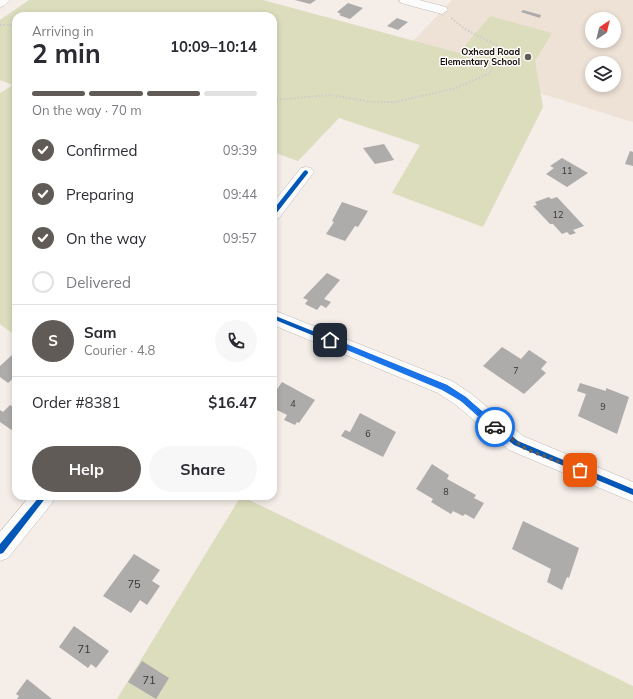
<!DOCTYPE html>
<html lang="en">
<head>
<meta charset="utf-8">
<style>
	:root { --surface:#fff; --page:#f7f7f7; --text:#2b2b33; --muted:#7c7c81; --line:#e1e1e2; --accent:#605b57 }
	body { margin:0; font-family:Mulish,sans-serif; background:var(--page); color:var(--text); height:100vh; display:flex; flex-direction:column; font-size:15px; white-space:nowrap }
	* { box-sizing:border-box; margin:0 }
	p { font-size:13px; color:var(--muted) }
	.icon { flex:none; width:22px; height:22px; fill:none; stroke:currentColor; stroke-width:2; stroke-linecap:round; stroke-linejoin:round }
	.map { position:relative; flex:1; overflow:hidden }
	.sheet { position:absolute; left:12px; top:12px; width:265px; height:488px; display:flex; flex-direction:column; background:var(--surface); border-radius:12px; box-shadow:0 2px 6px #0003 }
	.sheet>* { flex:none }
	.needle { width:26px; rotate:35deg }
	.tools { position:absolute; left:585px; top:12px; display:grid; gap:8px }
	.tools a { display:grid; place-items:center; width:36px; height:36px; border-radius:50%; background:var(--surface); box-shadow:0 2px 6px #0003; font-size:20px }
	.pin { position:absolute; display:grid; place-items:center; width:34px; height:34px; color:#fff; margin:-17px; border-radius:8px; box-shadow:0 2px 6px #0006 }
	.courier { position:absolute; display:grid; place-items:center; width:40px; height:40px; margin:-20px; border:3px solid #1a73e8; border-radius:50%; background:#fff; color:#222; box-shadow:0 1px 5px #0007 }
	.headline em { font-style:normal; font-weight:700 }
	.headline div { display:flex; flex-direction:column-reverse }
	.headline { display:flex; align-items:center; justify-content:space-between; height:68px; padding:0 20px }
	h1 { font-size:26px; font-weight:700; line-height:30px }
	.bar { display:grid; grid-template-columns:repeat(4,1fr); gap:6px 4px; align-content:center; height:48px; padding:0 20px }
	.bar i { height:5px; border-radius:3px; background:var(--line) }
	.bar .current { background:var(--accent) }
	.bar p { grid-column:span 4 }
	.line { display:flex; align-items:center; gap:10px; padding:0 20px; border-top:1px solid var(--line) }
	.line div { flex:1 }
	.round { display:grid; place-items:center; flex:none; width:42px; height:42px; border-radius:21px; background:var(--page) }
	ol { padding:0 20px; list-style:none }
	li { display:flex; align-items:center; gap:12px; height:44px }
	li p { margin-inline-start:auto }
	li .icon { padding:4px; border-radius:50%; background:var(--accent); color:#fff; stroke-width:4 }
	li:last-child { color:var(--muted) }
	li i { width:22px; height:22px; border:2px solid var(--line); border-radius:50% }
	.action { display:flex; gap:8px; margin-top:auto; padding:8px 20px }
	.action a { flex:1; height:46px; border-radius:24px; background:var(--accent); color:#fff; font-size:16px; font-weight:700; line-height:46px; text-align:center }
	.action a+a { background:var(--page); color:var(--text) }
	.map>svg:first-child { display:block }
	.built { fill:#eee1d6; fill-rule:evenodd }
	.green { fill:#dbddbd }
	.building { fill:#aeabab }
	.lines { fill:none; stroke-linecap:round; stroke-linejoin:round }
	.street-casing { stroke:#c0bab6; stroke-width:1 }
	.path { stroke:#ceccca; stroke-width:2; stroke-dasharray:1.5 2; stroke-linecap:butt }
	.street { fill:#fdfcfc; fill-rule:evenodd }
	.cycleway-casing { stroke:#fffcfa; stroke-width:2 }
	.cycleway { fill:#0057b8; fill-rule:evenodd }
	.route { fill:#1a73e8 }
	.done { stroke:#605b57; stroke-width:4; stroke-dasharray:0 7.2 }
	.poi-dot { fill:#605b57; stroke:#fffcfa; stroke-width:1.5 }
	.labels { text-anchor:middle; stroke-width:3; stroke-linejoin:round; paint-order:stroke }
	.far-poi-label { font-size:9px; font-weight:bold; fill:#110c09; stroke:#fffcfa; text-anchor:end }
	.number-label { font-size:9px; fill:#383432 }
	.near-number-label { font-size:11px; fill:#383432 }
</style>
</head>
<body>
<div class="map">
<svg width="633" height="699" viewBox="0 0 633 699">
	<rect width="100%" height="100%" fill="#f4ede8"/>
	<path class="built" d="M452,0H633V122L404,51ZM592,19H614V41H592ZM592,63H614V85H592Z"/>
	<path class="green" d="M29,0H263L459,53L490,16L552,33L535,61L543,107L483,227L392,193L420,145L339,118L298,161L273,152V16H16V336L0,324V93L13,85L0,80V20Z
		M241,496L633,686V699H117Z"/>
	<path class="building" d="M295,0H316L310,4Z
		M348,3L363,8L350,19L339,15L341,14L337,12Z
		M523,10L541,15L540,18L521,12Z
		M397,18L408,22L398,30L387,26Z
		M384,144L394,160L375,164L363,148Z
		M630,151L633,152V166L625,164Z
		M562,158L588,173L567,187L546,174L554,168L550,166Z
		M549,197L551,199L557,197L584,226L573,230L576,233L570,235L567,232L562,234L553,224H550L533,206L537,205L535,202Z
		M342,202L368,211L358,227L355,226L345,241L326,234L334,222L332,221Z
		M327,273L340,280L324,299L331,302L326,308L321,305L317,310L305,304L308,300L303,298Z
		M502,347L521,359L529,350L547,362L541,369L546,373L524,394L483,366Z
		M12,355L16,358V376L8,383L0,377V366Z
		M282,382L315,400L299,423L297,422L295,425L284,420L287,415L273,408V395Z
		M580,383L606,391V388L629,397L617,434L578,416L586,394L577,391Z
		M10,405L16,409V433L0,422V410L3,412Z
		M360,413L396,432L383,457L341,436L345,430L350,432Z
		M432,464L449,475L447,479L476,495L474,498L484,503L474,519L465,514L463,516L453,511L451,514L431,502L433,499L416,489Z
		M523,521L579,548L569,578L567,577L562,590L547,582L551,569L512,549Z
		M134,554L160,570L152,581L160,586L147,605L140,600L131,613L103,596Z
		M74,626L109,651L96,668L91,664L88,668L59,647Z
		M142,661L169,678L156,699L128,682Z
		M27,679L52,699H17L19,696L16,694Z"/>
	<g class="lines">
		<defs>
			<path id="street" d="M0,0H10L4,6L0,7Z
				M399,0H419L446,7L448,10L442,14L401,3Z
				M306,167L311,168L314,172L279,218L273,220V203L301,168Z
				M273,310L452,381L470,393L523,436L633,482V502L509,450L456,405L438,393L273,325Z
				M30,496H55L52,503L8,558L0,561V532Z"/>
		</defs>
		<use href="#street" class="street-casing"/>
		<path class="path" d="M0,25H16
			M273,100L330,95L372,102H396L456,88L490,73L502,48L465,29L451,18"/>
		<use href="#street" class="street"/>
		<defs>
			<path id="cycleway" d="M306,170L308,172V173L275,215L273,216V210L304,171Z
				M273,315L447,385L465,397L518,441L633,489V495L514,445L461,401L443,389L273,319Z
				M40,496H47L3,553L0,554V544Z"/>
		</defs>
		<use href="#cycleway" class="cycleway-casing"/>
		<use href="#cycleway" class="cycleway"/>
	</g>
	<path class="route" d="M328,338H332L447,385L466,397L497,425V429H492L461,401L442,390L328,342Z"/>
	<g class="lines">
		<path class="done" d="M495,427L526,449L580,470"/>
	</g>
	<circle class="poi-dot" cx="528" cy="57" r="4"/>
	<g class="labels">
		<g class="far-poi-label">
			<text x="520" y="55">Oxhead Road<tspan x="520" dy="10">Elementary School</tspan></text>
		</g>
		<g class="number-label">
			<text x="567" y="174">11</text>
			<text x="558" y="218">12</text>
			<text x="516" y="374">7</text>
			<text x="293" y="407">4</text>
			<text x="603" y="410">9</text>
			<text x="368" y="437">6</text>
			<text x="446" y="495">8</text>
		</g>
		<g class="near-number-label">
			<text x="134" y="588">75</text>
			<text x="84" y="653">71</text>
			<text x="149" y="684">71</text>
		</g>
	</g>
</svg>
<div class="tools">
<a><svg class="needle" viewBox="-14 -14 28 28"><path d="M0-13l5 13h-10z" fill="#e53935"/><path d="M0 13l5-13h-10z" fill="#7c7c81"/></svg></a>
<a><svg class="icon" aria-label="layers" viewBox="0 0 24 24"><path d="M12 4l9 5-9 5-9-5zM3 14l9 5 9-5"/></svg></a>
</div>
<div class="pin" style="left:580px;top:470px;background:#ea580c"><svg class="icon" aria-label="bag" viewBox="0 0 24 24"><path d="M5 8h14l-1 12H6zM9 8a3 3 0 0 1 6 0"/></svg></div>
<div class="pin" style="left:330px;top:340px;background:#1f2937"><svg class="icon" aria-label="home" viewBox="0 0 24 24"><path d="M3 11l9-7 9 7M6 9v11h12V9"/></svg></div>
<div class="courier" style="left:495px;top:427px"><svg class="icon" aria-label="car" viewBox="0 0 24 24"><path d="M5 17H2v-5l4-1 3-4h7l3 4 3 1v5h-3M9 17h6M6 11h13"/><circle cx="7" cy="17" r="2"/><circle cx="17" cy="17" r="2"/></svg></div>
<section class="sheet">
<div class="headline"><div><h1>2 min</h1><p>Arriving in</p></div><em>10:09–10:14</em></div>
<div class="bar"><i class="current"></i><i class="current"></i><i class="current"></i><i></i><p>On the way · 70 m</p></div>
<ol>
<li><svg class="icon" aria-label="check" viewBox="0 0 24 24"><path d="M5 12l5 5 9-10"/></svg>Confirmed<p>09:39</p></li>
<li><svg class="icon" aria-label="check" viewBox="0 0 24 24"><path d="M5 12l5 5 9-10"/></svg>Preparing<p>09:44</p></li>
<li><svg class="icon" aria-label="check" viewBox="0 0 24 24"><path d="M5 12l5 5 9-10"/></svg>On the way<p>09:57</p></li>
<li><i></i>Delivered</li>
</ol>
<div class="line" style="height:72px"><b class="round" style="background:var(--accent);color:#fff">S</b><div><b>Sam</b><p>Courier · 4.8</p></div><a class="round"><svg class="icon" aria-label="phone" viewBox="0 0 24 24"><path d="M5 4h4l2 5-3 2q2 4 5 5l2-3 5 2v4C11 20 4 13 5 4z"/></svg></a></div>
<div class="line" style="height:52px"><div>Order #8381</div><b>$16.47</b></div>
<div class="action"><a>Help</a><a>Share</a></div>
</section>
</div>
</body>
</html>
